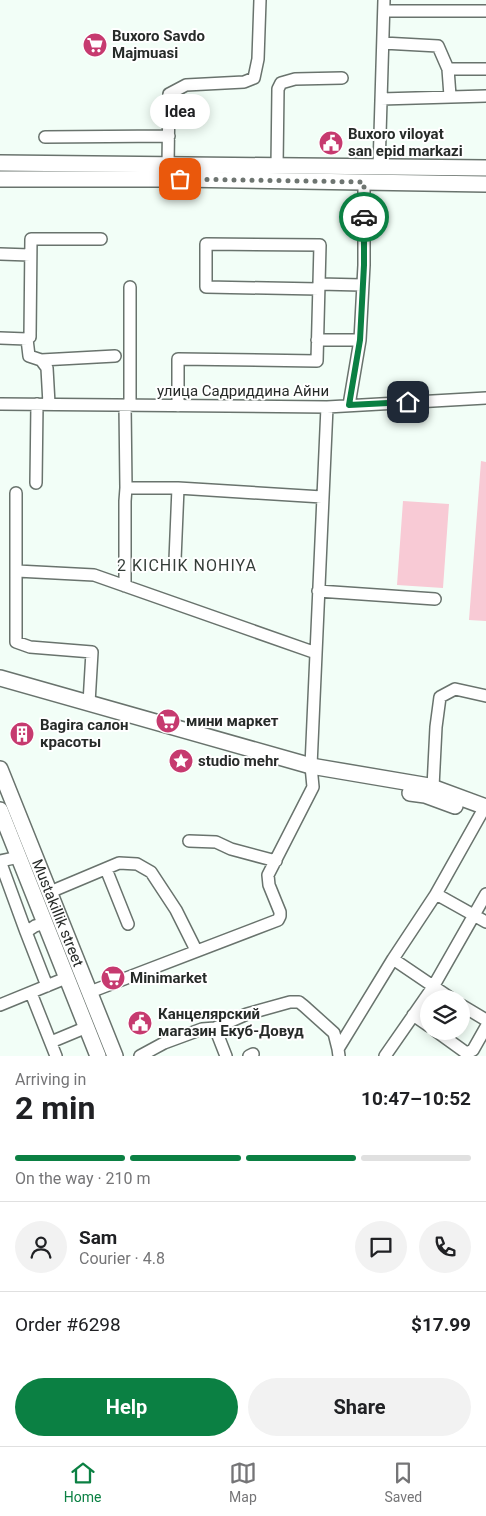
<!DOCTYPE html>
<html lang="en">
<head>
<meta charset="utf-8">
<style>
	:root { --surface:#fff; --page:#f2f2f2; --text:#202124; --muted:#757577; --line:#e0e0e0; --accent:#0b8043 }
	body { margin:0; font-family:Roboto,sans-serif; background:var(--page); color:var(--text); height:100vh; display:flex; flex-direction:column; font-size:19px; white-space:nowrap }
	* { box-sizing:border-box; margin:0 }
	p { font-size:16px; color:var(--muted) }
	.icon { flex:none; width:28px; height:28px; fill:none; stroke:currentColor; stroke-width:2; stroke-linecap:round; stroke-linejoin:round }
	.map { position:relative; height:1056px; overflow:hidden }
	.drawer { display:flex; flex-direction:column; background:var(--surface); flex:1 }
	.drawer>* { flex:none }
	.tools { position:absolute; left:420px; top:990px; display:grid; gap:10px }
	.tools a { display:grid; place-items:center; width:50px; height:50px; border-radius:50%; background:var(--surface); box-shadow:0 2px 12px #0003; font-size:25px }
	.pin { position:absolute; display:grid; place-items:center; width:42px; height:42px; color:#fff; margin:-21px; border-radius:10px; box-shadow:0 2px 8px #0006 }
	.courier { position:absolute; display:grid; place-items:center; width:50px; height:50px; margin:-25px; border:4px solid #0b8043; border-radius:50%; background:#fff; color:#222; box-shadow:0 1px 6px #0007 }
	.bubble { position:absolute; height:35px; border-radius:18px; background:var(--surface); box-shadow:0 2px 12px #0003; font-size:16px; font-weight:700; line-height:35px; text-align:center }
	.overview em { font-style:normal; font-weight:700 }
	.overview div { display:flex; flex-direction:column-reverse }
	.overview { display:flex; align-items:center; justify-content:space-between; height:85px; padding:0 15px }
	h1 { font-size:32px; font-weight:700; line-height:38px }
	.bar { display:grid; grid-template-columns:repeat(4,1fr); gap:8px 5px; align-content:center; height:60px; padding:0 15px }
	.bar i { height:6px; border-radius:4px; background:var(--line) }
	.bar .selected { background:var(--accent) }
	.bar p { grid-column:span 4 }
	.line { display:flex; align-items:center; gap:12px; padding:0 15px; border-top:1px solid var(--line) }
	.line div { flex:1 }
	.round { display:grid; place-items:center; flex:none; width:52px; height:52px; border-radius:26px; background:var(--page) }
	.primary-button { display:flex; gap:10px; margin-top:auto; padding:10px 15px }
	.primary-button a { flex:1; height:58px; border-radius:30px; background:var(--accent); color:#fff; font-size:20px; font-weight:700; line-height:58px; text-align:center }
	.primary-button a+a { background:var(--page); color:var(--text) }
	.menu { display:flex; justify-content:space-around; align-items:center; height:70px; border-top:1px solid var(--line); background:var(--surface); font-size:14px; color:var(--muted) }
	.menu a { display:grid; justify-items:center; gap:2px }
	.menu .selected { color:var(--accent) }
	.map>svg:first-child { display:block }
	.green { fill:#f8cad5 }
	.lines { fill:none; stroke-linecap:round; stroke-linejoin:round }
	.minor-casing { stroke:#69736d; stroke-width:14 }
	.major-casing { stroke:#69736d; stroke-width:18 }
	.minor { stroke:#fff; stroke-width:11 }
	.major { stroke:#fff; stroke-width:15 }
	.done { stroke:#6e7571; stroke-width:5; stroke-dasharray:0 9 }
	.route { stroke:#0b8043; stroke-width:6 }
	.labels { text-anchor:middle; stroke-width:4; stroke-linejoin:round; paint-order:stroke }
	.poi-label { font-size:15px; font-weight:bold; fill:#272b29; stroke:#fff; text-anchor:start }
	.street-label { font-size:15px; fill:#272b29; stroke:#fff }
	.neighbourhood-label { font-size:16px; letter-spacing:1px; fill:#343d38; stroke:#fff }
</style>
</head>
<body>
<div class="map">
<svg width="486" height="1056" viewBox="0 0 486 1056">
	<rect width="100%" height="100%" fill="#f2fef7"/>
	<path class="green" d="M481,461L486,462V621L469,620Z
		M403,501L449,504L443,588L397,585Z"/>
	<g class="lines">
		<defs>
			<path id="minor" d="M384,11H486
				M383,43L438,46L448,69L450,96
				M448,69H486
				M381,99L486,96
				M45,137L169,136
				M168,165L169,94L186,85L244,82L254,78L258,59L260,0
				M277,166L278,89L281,83L295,79L342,78
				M379,168L384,0
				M0,254L30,255
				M319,284L362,285
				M130,287V406
				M0,338L27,339L30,337L31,239H101
				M27,339L29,356L41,360L47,368L49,404
				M317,340H360
				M41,360L115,356
				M0,404L327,407L486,398
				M125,405L126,488
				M349,405L360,340L364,265V182
				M178,406V359L317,361L320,245L206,244V287L319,289
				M36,483L37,404
				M16,493V642L30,647L92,652L89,703
				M175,560L178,488
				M17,571L94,575L316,653
				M125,586V501L126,488H178L322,497
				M318,591L435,599
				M433,787L436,727L440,697L455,689L486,696
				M189,841L216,842L231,849L276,861
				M19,857L0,861L26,932
				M106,869L128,924
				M50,892L119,863L137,864L151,872L176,910L196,950
				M436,894L486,922
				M45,923L35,926L26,932L47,986
				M393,959L452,999
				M90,992L278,920L280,916V912L269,885L268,875L313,787L311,766L327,407
				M31,993L56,1056
				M0,1005L66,978
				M461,1005L486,1020
				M413,1015L429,1026
				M215,1028L226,1056
				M436,1031L465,1052H469L473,1050L486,1027
				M51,1042L87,1027
				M140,1056L164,1043L202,1029L215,1028L247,1014L290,1002H299L304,1006L334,1033L338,1049
				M249,1056L253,1054
				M339,1056L338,1049L393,959L436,894L486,805
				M385,1056L433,987L486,894"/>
			<g id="major">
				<path d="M0,163L486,168"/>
				<path d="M0,179H180L486,184"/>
				<path d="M0,678L311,766L429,786L486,807"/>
				<path id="s1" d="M0,769L115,1056"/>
				<path d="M410,793L425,795L455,806"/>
				<path d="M0,810L98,1056"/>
			</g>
		</defs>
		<use href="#minor" class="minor-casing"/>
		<use href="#major" class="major-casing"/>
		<use href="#minor" class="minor"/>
		<use href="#major" class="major"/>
	</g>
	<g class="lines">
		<path class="done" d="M180,179L364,182V217"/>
		<path class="route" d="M364,217V265L360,340L349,405L408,402"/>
	</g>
	<defs>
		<symbol id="supermarket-disc" viewBox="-11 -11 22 22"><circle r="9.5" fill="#c63a6f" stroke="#fff"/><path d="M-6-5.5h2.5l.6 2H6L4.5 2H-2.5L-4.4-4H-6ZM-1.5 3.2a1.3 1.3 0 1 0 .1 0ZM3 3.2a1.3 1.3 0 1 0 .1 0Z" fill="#fff"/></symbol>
		<symbol id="civic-disc" viewBox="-11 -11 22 22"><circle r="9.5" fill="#c63a6f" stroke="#fff"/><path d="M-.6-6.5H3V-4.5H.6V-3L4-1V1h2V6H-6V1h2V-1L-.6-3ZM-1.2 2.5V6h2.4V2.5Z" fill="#fff"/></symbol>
		<symbol id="building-disc" viewBox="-11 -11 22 22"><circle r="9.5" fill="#c63a6f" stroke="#fff"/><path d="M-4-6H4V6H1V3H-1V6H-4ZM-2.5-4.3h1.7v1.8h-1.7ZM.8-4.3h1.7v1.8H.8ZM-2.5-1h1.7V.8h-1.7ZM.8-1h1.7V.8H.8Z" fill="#fff"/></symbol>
		<symbol id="sight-disc" viewBox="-11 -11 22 22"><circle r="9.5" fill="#c63a6f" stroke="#fff"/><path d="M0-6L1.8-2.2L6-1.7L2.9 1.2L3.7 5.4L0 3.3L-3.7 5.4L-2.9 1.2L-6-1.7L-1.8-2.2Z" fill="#fff"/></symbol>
	</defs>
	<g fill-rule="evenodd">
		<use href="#supermarket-disc" x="81" y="31" width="28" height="28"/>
		<use href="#civic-disc" x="317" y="129" width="28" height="28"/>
		<use href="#supermarket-disc" x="154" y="707" width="28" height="28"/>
		<use href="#building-disc" x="8" y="720" width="28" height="28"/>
		<use href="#sight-disc" x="167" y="747" width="28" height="28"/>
		<use href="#supermarket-disc" x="99" y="964" width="28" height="28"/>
		<use href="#civic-disc" x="126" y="1009" width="28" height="28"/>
	</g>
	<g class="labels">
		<g class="poi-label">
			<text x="112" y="41">Buxoro Savdo<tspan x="112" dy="17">Majmuasi</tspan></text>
			<text x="348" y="139">Buxoro viloyat<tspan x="348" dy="17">san epid markazi</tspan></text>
			<text x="186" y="726">мини маркет</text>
			<text x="40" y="730">Bagira салон<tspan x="40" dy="17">красоты</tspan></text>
			<text x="198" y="766">studio mehr</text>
			<text x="130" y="983">Minimarket</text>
			<text x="158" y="1019">Канцелярский<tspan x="158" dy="17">магазин Екуб-Довуд</tspan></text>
		</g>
		<g class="street-label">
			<text x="243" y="396">улица Садриддина Айни</text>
			<text dy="5" stroke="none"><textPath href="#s1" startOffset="155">Mustakillik street</textPath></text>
		</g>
		<g class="neighbourhood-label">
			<text x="187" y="571">2 KICHIK NOHIYA</text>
		</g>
	</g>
</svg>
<div class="tools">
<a><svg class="icon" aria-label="layers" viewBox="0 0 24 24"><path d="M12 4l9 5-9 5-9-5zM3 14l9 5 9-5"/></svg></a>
</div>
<div class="pin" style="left:180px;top:179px;background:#ea580c"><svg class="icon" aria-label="bag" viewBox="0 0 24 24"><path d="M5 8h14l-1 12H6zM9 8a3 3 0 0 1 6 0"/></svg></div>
<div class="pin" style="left:408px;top:402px;background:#1f2937"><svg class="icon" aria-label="home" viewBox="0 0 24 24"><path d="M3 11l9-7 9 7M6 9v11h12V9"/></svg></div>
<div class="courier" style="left:364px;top:217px"><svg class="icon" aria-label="car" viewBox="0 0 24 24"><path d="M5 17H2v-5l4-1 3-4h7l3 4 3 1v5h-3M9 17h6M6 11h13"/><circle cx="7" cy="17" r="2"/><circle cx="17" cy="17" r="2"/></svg></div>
<div class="bubble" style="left:150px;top:94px;width:60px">Idea</div>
</div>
<section class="drawer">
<div class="overview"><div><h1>2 min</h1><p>Arriving in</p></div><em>10:47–10:52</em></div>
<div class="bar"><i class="selected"></i><i class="selected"></i><i class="selected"></i><i></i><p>On the way · 210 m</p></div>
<div class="line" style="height:90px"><a class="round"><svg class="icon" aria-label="person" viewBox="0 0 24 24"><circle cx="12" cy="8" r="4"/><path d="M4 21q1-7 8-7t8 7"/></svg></a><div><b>Sam</b><p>Courier · 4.8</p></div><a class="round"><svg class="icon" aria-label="chat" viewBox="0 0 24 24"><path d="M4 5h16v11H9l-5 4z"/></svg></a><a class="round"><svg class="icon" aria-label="phone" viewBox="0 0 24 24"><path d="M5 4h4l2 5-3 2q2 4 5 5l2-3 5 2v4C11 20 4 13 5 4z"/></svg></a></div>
<div class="line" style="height:65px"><div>Order #6298</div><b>$17.99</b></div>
<div class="primary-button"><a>Help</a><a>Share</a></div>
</section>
<nav class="menu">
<a class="selected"><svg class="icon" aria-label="home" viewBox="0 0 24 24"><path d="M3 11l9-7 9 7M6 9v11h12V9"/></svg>Home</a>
<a><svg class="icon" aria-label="map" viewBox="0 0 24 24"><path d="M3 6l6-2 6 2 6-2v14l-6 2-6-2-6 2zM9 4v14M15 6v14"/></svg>Map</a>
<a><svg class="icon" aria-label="saved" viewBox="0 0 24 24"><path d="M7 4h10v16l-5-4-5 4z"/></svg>Saved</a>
</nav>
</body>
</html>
